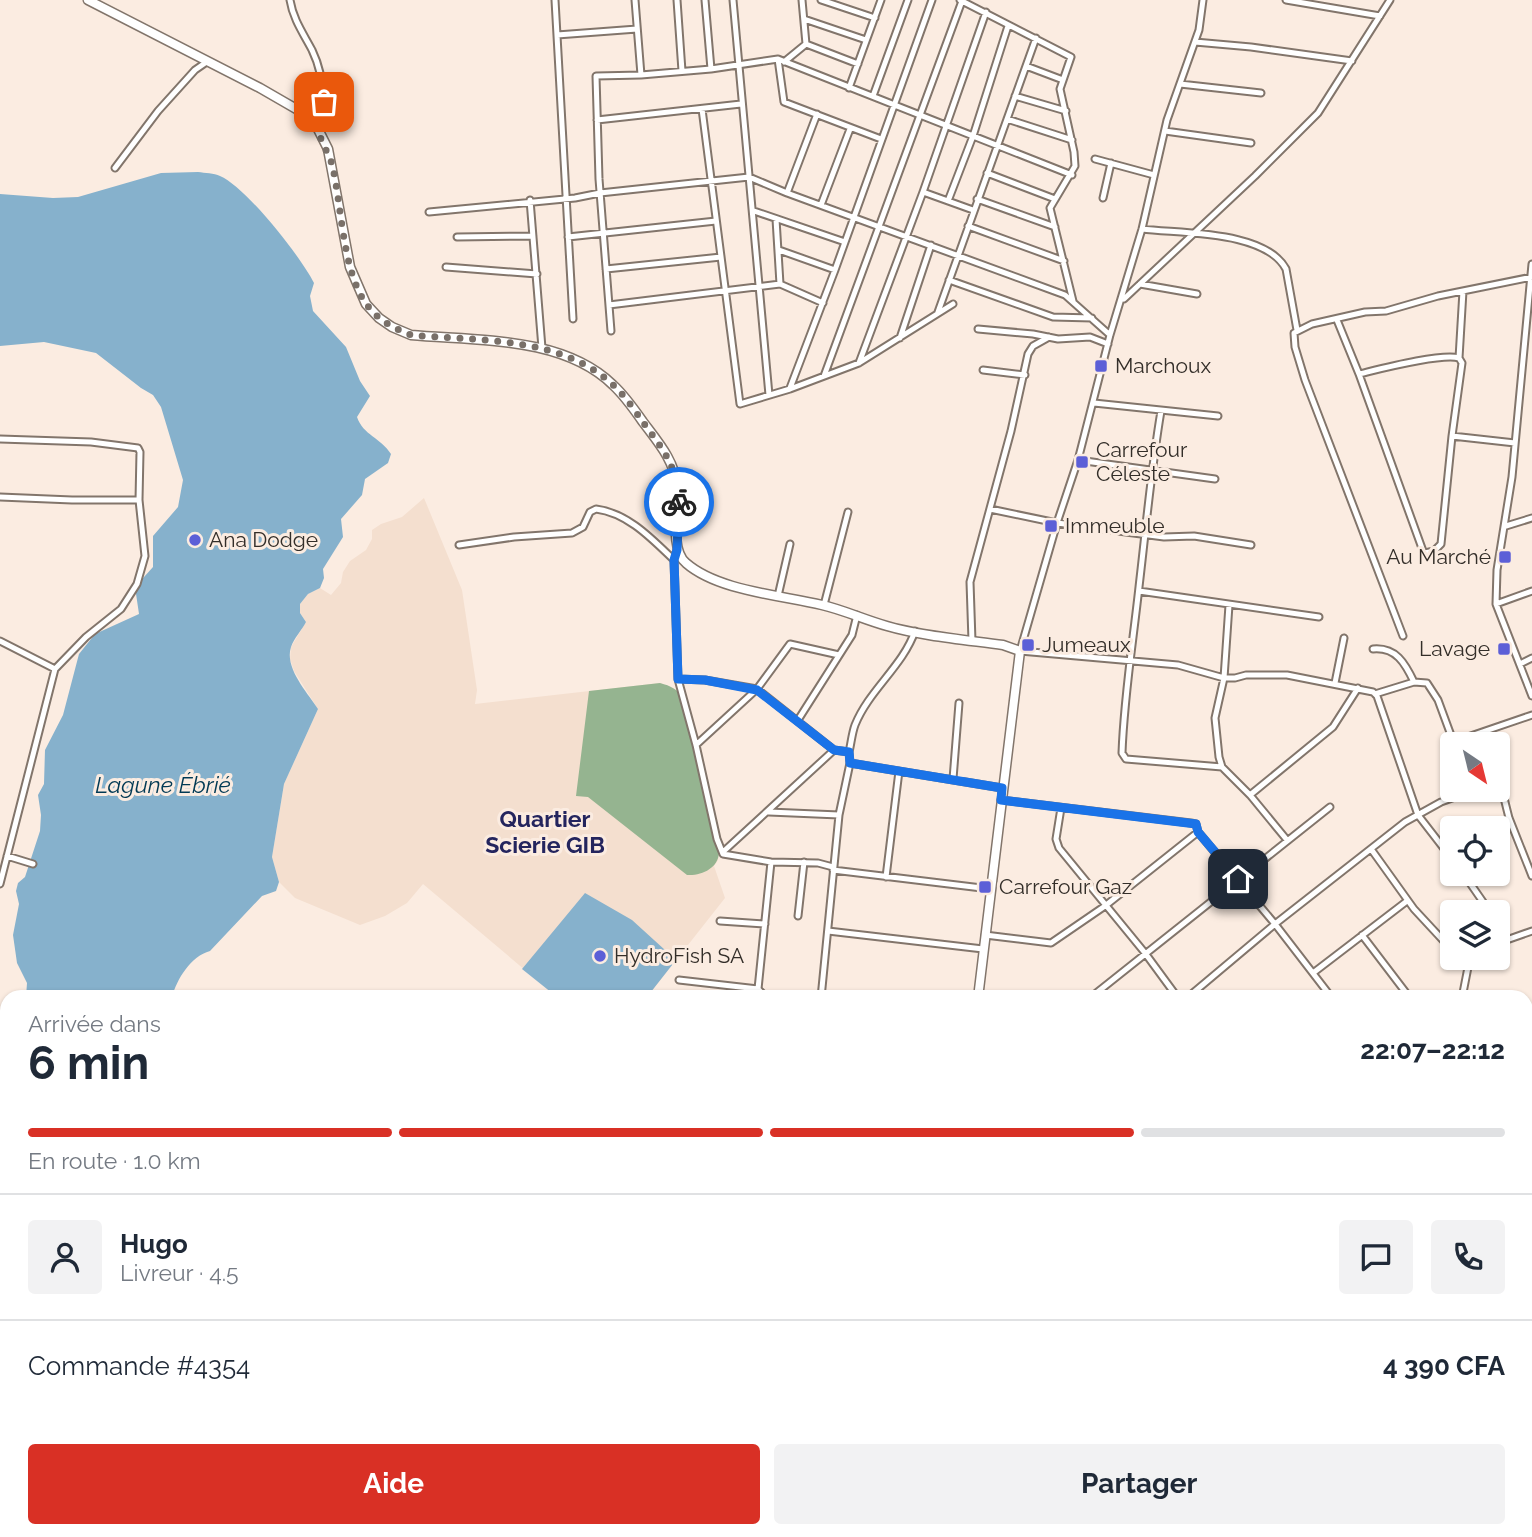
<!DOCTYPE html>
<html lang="fr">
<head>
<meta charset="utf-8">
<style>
	:root { --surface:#fff; --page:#f2f2f3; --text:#1f2937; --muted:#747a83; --line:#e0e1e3; --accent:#d93025 }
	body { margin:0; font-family:Raleway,sans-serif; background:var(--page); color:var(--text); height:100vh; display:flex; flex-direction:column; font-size:26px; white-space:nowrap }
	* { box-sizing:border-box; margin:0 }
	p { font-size:23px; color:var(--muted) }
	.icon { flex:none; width:38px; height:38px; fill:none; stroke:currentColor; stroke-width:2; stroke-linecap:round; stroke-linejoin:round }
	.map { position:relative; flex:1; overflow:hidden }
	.details { position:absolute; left:0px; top:990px; width:1533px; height:548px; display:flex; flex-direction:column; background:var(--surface); border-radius:21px 21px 0 0; box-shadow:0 2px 5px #0004 }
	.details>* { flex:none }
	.needle { width:46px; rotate:145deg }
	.controls { position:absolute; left:1440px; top:732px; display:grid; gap:14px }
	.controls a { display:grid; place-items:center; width:70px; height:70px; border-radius:7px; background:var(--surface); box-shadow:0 2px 5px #0004; font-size:35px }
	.pin { position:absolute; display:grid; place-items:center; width:60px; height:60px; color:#fff; margin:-30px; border-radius:14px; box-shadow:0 4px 10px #0006 }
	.courier { position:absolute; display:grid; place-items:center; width:70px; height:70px; margin:-35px; border:5px solid #1a73e8; border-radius:50%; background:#fff; color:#222; box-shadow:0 2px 9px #0007 }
	.head em { font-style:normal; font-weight:700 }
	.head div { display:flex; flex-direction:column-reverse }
	.head { display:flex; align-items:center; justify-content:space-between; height:119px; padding:0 28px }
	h1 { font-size:46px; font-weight:700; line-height:52px }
	.bar { display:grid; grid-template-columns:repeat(4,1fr); gap:10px 7px; align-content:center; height:84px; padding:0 28px }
	.bar i { height:9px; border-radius:5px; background:var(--line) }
	.bar .selected { background:var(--accent) }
	.bar p { grid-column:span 4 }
	.line { display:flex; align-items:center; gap:18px; padding:0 28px; border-top:2px solid var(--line) }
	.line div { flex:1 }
	.round { display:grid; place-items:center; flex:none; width:74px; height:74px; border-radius:7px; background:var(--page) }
	.cta { display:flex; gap:14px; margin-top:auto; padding:14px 28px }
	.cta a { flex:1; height:80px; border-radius:7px; background:var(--accent); color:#fff; font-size:28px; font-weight:700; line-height:80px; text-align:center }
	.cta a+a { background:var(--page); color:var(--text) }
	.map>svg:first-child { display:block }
	.built { fill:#f4dfcf }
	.forest { fill:#95b490 }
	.water { fill:#86b1cc }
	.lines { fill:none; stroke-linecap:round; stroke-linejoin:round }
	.street-casing { stroke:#82756b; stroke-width:9 }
	.secondary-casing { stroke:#82756b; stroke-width:11 }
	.street { stroke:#fff; stroke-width:5 }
	.secondary { stroke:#fff; stroke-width:8 }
	.done { stroke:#797069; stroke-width:7; stroke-dasharray:0 12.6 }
	.route { stroke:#1a73e8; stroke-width:9 }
	.poi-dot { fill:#5c5fd7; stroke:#fbece1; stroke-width:2.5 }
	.labels { text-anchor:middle; stroke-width:6; stroke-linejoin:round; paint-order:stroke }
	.poi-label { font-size:21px; fill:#332e29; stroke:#fbece1; text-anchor:start }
	.water-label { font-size:23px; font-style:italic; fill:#003954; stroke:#fbece1 }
	.neighbourhood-label { font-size:23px; font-weight:bold; fill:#24255e; stroke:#fbece1 }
</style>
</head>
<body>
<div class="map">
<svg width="1532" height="1537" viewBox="0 0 1532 1537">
	<rect width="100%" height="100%" fill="#fbece1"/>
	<path class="built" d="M424,498L462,590L477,690L475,704L660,683L678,691L719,853L718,860L714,866L725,898L647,997H557L423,884L407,903L385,916L360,925L295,898L279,882L272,857L284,784L318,709L294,671L290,659L291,647L306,622L300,613V604L308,594L320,588L331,595L341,583L343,572L350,561L366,550L372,539V530L381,524L402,517Z"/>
	<path class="forest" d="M660,683C671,686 677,689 683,698L719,853C718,868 702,876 687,875L588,797L576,796L589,691Z
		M7,1106V1262L0,1277V1131Z"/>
	<path class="water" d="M198,172C205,173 214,173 220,176C246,187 301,257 314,283L310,296L313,311L346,347L360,381L370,396L357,417C363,435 381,438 391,454L388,463L365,479L362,495L341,519L343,537L323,569L324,578L320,588L308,594L300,604V613L306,622C302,630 294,638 291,647C284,668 308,693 318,709L284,784L272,857L279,882L276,891L262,896L210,951C191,956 177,979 172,997H26L27,983L17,963L13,935L19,904L16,891L18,883L25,877L40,831L41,815L38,795L44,784L45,750L63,715L79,654L95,634L139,614L135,587L153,567V536L178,507L183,480L161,407L153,395L141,388L96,353L44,342L0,346V194L53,198L78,197L161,173Z
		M585,893L632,920L676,960L647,997H557L522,969Z"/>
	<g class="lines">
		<defs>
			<path id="street" d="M290,0C293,19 303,33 312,50C324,75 325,103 318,129
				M555,0L573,319
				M635,0L641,75
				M677,0L682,71
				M705,0L711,69
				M733,0L769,395
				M821,0L875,18
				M960,0L1071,57L1060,89L1074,152L1075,166L1050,208L1073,301
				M1203,0L1199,30L1167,120L1142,229L1110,335L1078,460L1057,523L1020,651L1178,665L1224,678H1235L1246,675H1287L1373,692L1377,696L1418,815L1452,859
				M1286,0L1380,16
				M804,19L866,40
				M557,35L637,29
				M1195,42L1251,47L1352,61
				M806,44L858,64
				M778,59L784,102L881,139
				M784,62L806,44L802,0
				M1026,66L1063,80
				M1180,84L1261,93
				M849,88L881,0
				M873,96L908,0
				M1015,96L1066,111
				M702,109L740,404L790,389L859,363L953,304
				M1007,119L1072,140
				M597,120L741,104
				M1165,131L1251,143
				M1095,159L1154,175
				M115,168L158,111L195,70L208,61
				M987,173L1055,199
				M923,192L973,210
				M787,193L817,114
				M1103,198L1111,163
				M977,199L1055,227
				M530,200L542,348
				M948,201L973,136L1008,26
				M821,205L850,129
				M754,211L845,242
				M429,212L575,198L600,193L749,177L787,193L1065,295L1110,335
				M776,219L780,284
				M968,226L1064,261
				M1142,229C1181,234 1265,230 1286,269L1297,330
				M457,237L533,236
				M568,237L716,221
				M779,250L835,270
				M1532,264L1512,477L1497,570L1496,604L1532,696
				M446,267L537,274
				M606,269L721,257
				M949,280L1053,317L1092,318
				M1140,284L1197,294
				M1124,299L1255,176L1318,113L1390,0
				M609,305L780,284L823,303
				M938,312L1036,38
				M1337,320L1359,374L1423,551L1425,553L1434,551L1441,544L1452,436
				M978,329L1033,334L1058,339L1090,337L1108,344
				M611,331L599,179L596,76L641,75L711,69L778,59L1072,175
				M900,338L931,245
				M1459,358L1463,291
				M859,363L923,192L986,12
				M983,370L1025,375
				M1359,374C1380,369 1441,353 1459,358L1462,363L1452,436L1515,443
				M824,376L962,1
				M790,388L835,270L932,0
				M1094,403L1218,416
				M1161,411C1151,470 1146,528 1139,587C1133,642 1124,697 1122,753L1126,759L1222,767
				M0,439L91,442L138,448L140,452L139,500L145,556L137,584L121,609L86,637L55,669L0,884
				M1078,460L1215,479
				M0,497L72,500H139
				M990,509L1057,523L1164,537L1194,536L1251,545
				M1506,526L1532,518
				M459,545L514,537L572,533L583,527L590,512L596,509C628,513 652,539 674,560
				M677,550L674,560L678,679L696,745L717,839L723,854L771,862L818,863L833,867
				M1139,591L1319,617
				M778,596L790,544
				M1496,604L1532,591
				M824,605L848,512
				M1229,605L1224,678L1215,718L1219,757L1222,767L1250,795L1287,840
				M1403,636L1305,380L1295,347L1294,333L1312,324L1365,312L1386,311L1438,296L1532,277
				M0,641L55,669
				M972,641L970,582L1011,431L1028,354L1033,346L1049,337
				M1373,649C1396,647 1405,663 1414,682
				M1520,664L1532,658
				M678,679L705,680L757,689L834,750L849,752L850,763L1002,788
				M1335,683L1344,638
				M1375,694L1414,682L1427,683L1438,700L1452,738L1456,741L1532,715
				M798,720L852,635L857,615
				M1486,732L1490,744
				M696,745L757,689L790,644L839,655
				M849,752C851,744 852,733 855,725C869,690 903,666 915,631
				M1498,774L1509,818L1532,876
				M953,779L959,703
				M1250,795L1333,727L1358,688
				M1061,808L1056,839L1059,848L1145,953L1178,998
				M769,812L839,815
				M1198,832L1275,924L1332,998
				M1371,849L1414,909L1452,950
				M724,851L834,750
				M7,856L33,864
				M771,862L758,989L764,995L774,998
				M833,870L990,889
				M1463,873L1490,912
				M886,877L899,771
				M798,916L804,862
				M720,921L765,924
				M1498,925L1506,940
				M828,931L983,949
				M985,935L1051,943L1105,906L1198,832L1196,824L1191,823L1001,800
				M1362,935L1410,998
				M1498,943L1532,931
				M1313,973L1407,901
				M679,980L758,989
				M821,998L839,815L850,763
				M1090,998L1330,807
				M1187,998L1275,924L1405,822L1441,802L1466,793
				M1462,998L1470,957
				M1526,1464L1532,1475
				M1526,1496L1532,1492
				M317,1531L319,1537
				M519,1531L520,1537
				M840,1531L842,1537
				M1004,1531L1006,1537
				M1047,1531L1051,1537
				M1124,1531L1136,1534L1160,1532
				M1210,1531L1213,1537
				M108,1537L109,1531
				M224,1537L253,1531
				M346,1537L365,1531
				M739,1537L755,1531
				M905,1537L923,1531
				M1312,1537L1323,1531
				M1466,1537L1474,1531"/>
			<path id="secondary" d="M88,0L260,88L305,114L318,129L328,149L350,267L366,304L379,318L392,327L411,335C477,341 563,336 613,385C625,396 634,409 643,422C658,442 675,461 677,487C679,508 669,549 686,563C718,591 781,595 822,605C844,610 865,620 887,626C921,636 967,640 1003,645L1020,651L978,998
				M1429,1531L1433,1537"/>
		</defs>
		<use href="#street" class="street-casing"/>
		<use href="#secondary" class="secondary-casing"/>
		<use href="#street" class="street"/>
		<use href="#secondary" class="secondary"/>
	</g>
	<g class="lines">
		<path class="done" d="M324,102C323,110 318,121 318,129C318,135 329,155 332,164C342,205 342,272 367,305C379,321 394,328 411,335C478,341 558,336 611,383C625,395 635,411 645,425C666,453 676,466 679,502"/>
		<path class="route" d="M679,502L677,550L674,560L678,679L705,680L757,690L834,750L849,752L850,763L1002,788L1001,800L1196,824L1198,832L1238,879"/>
	</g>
	<g class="poi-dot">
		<rect x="1094" y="359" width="14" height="14" rx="3.5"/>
		<rect x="1075" y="455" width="14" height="14" rx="3.5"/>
		<rect x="1044" y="519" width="14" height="14" rx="3.5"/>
		<circle cx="195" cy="540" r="7"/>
		<rect x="1498" y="550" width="14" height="14" rx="3.5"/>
		<rect x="1021" y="638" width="14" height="14" rx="3.5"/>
		<rect x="1497" y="642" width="14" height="14" rx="3.5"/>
		<rect x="978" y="880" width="14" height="14" rx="3.5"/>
		<circle cx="600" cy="956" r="7"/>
	</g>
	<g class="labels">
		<g class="poi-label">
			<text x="1115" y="373">Marchoux</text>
			<text x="1096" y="457">Carrefour<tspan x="1096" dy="24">Céleste</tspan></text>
			<text x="1065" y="533">Immeuble</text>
			<text x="209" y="547">Ana Dodge</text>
			<text x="1491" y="564" text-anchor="end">Au Marché</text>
			<text x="1042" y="652">Jumeaux</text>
			<text x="1490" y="656" text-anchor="end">Lavage</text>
			<text x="999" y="894">Carrefour Gaz</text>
			<text x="614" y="963">HydroFish SA</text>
		</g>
		<g class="water-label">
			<text x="163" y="793">Lagune Ébrié</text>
		</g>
		<g class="neighbourhood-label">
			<text x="545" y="827">Quartier<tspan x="545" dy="26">Scierie GIB</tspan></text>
		</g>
	</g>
</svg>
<div class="controls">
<a><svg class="needle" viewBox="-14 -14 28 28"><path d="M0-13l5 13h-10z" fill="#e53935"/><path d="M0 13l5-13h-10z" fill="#747a83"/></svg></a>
<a><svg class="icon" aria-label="locate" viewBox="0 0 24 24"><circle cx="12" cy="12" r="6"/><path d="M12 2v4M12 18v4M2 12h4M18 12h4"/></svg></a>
<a><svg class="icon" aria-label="layers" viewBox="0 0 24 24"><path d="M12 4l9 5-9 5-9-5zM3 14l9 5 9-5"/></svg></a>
</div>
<div class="pin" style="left:324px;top:102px;background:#ea580c"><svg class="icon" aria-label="bag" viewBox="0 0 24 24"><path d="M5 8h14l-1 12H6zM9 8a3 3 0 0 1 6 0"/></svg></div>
<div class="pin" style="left:1238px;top:879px;background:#1f2937"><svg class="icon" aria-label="home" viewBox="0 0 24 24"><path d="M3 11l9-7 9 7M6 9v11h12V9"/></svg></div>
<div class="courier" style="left:679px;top:502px"><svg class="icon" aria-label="bike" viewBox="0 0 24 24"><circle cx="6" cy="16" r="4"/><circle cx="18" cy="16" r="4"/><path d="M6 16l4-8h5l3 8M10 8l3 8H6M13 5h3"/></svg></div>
<section class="details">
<div class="head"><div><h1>6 min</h1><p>Arrivée dans</p></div><em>22:07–22:12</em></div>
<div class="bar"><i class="selected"></i><i class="selected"></i><i class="selected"></i><i></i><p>En route · 1.0 km</p></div>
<div class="line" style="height:126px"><a class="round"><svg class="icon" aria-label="person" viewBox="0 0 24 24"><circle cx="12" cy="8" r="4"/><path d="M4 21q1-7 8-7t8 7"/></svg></a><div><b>Hugo</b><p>Livreur · 4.5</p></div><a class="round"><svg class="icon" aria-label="chat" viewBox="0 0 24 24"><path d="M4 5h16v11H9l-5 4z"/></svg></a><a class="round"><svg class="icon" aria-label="phone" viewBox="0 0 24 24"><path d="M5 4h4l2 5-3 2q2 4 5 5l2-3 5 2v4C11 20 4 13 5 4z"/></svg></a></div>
<div class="line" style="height:91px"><div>Commande #4354</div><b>4 390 CFA</b></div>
<div class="cta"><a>Aide</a><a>Partager</a></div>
</section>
</div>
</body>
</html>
